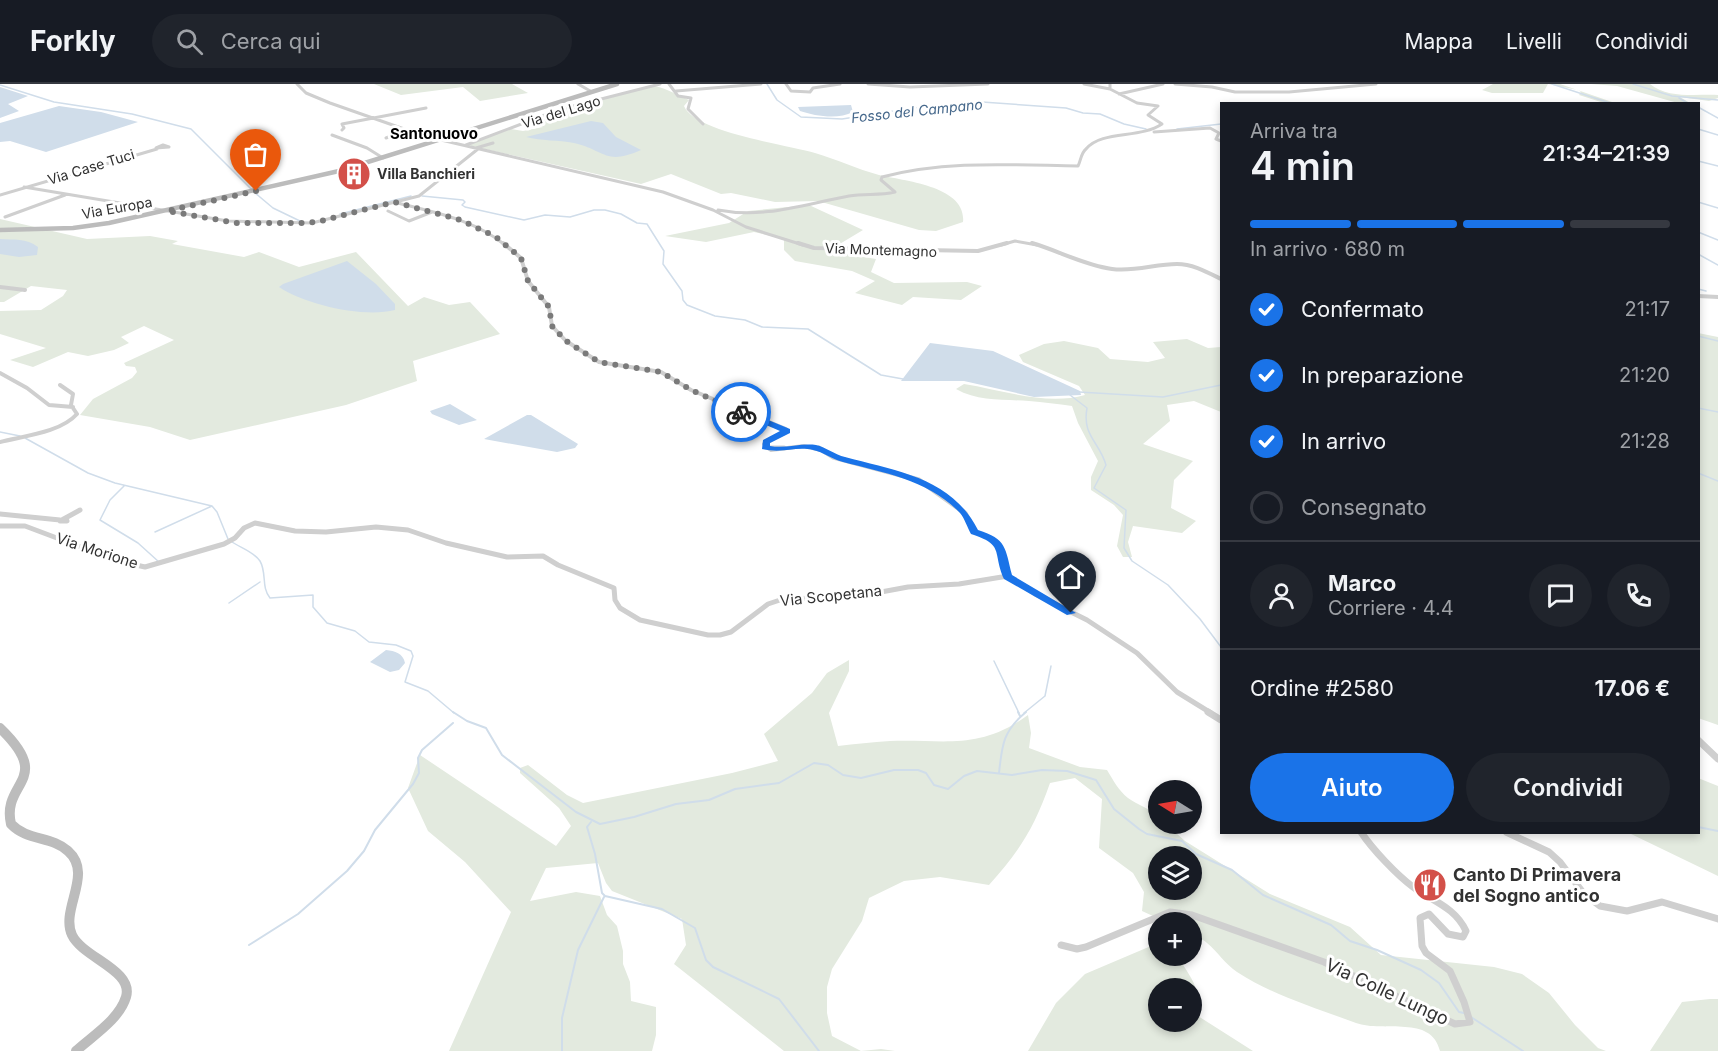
<!DOCTYPE html>
<html lang="it">
<head>
<meta charset="utf-8">
<style>
	:root { --surface:#171b24; --page:#20242c; --text:#f1f3f6; --muted:#9ea1a6; --line:#363941; --accent:#1a73e8 }
	body { margin:0; font-family:Inter,sans-serif; background:var(--page); color:var(--text); height:100vh; display:flex; flex-direction:column; font-size:22px; white-space:nowrap }
	* { box-sizing:border-box; margin:0 }
	p { font-size:20px; color:var(--muted) }
	.icon { flex:none; width:33px; height:33px; fill:none; stroke:currentColor; stroke-width:2; stroke-linecap:round; stroke-linejoin:round }
	.map { position:relative; flex:1; overflow:hidden }
	.panel { position:absolute; left:1220px; top:18px; width:480px; height:732px; display:flex; flex-direction:column; background:var(--surface); border-radius:0px; box-shadow:0 3px 9px #0003 }
	.panel>* { flex:none }
	.needle { width:39px; rotate:281deg }
	.buttons { position:absolute; left:1148px; top:696px; display:grid; gap:12px }
	.buttons a { display:grid; place-items:center; width:54px; height:54px; border-radius:50%; background:var(--surface); box-shadow:0 3px 9px #0003; font-size:30px }
	.pin { position:absolute; display:grid; place-items:center; width:51px; height:51px; color:#fff; margin:-62px -26px; border-radius:50% 50% 50% 0; rotate:-45deg; box-shadow:0 0 6px #0007 }
	.pin .icon { rotate:45deg }
	.courier { position:absolute; display:grid; place-items:center; width:60px; height:60px; margin:-30px; border:4px solid #1a73e8; border-radius:50%; background:#fff; color:#222; box-shadow:0 2px 8px #0007 }
	.headline em { font-style:normal; font-weight:600 }
	.headline div { display:flex; flex-direction:column-reverse }
	.headline { display:flex; align-items:center; justify-content:space-between; height:102px; padding:0 30px }
	h1 { font-size:39px; font-weight:600; line-height:45px }
	.bar { display:grid; grid-template-columns:repeat(4,1fr); gap:9px 6px; align-content:center; height:72px; padding:0 30px }
	.bar i { height:8px; border-radius:4px; background:var(--line) }
	.bar .on { background:var(--accent) }
	.bar p { grid-column:span 4 }
	.line { display:flex; align-items:center; gap:15px; padding:0 30px; border-top:2px solid var(--line) }
	.line div { flex:1 }
	.round { display:grid; place-items:center; flex:none; width:63px; height:63px; border-radius:32px; background:var(--page) }
	ol { padding:0 30px; list-style:none }
	li { display:flex; align-items:center; gap:18px; height:66px }
	li p { margin-inline-start:auto }
	li .icon { padding:6px; border-radius:50%; background:var(--accent); color:#fff; stroke-width:4 }
	li:last-child { color:var(--muted) }
	li i { width:33px; height:33px; border:3px solid var(--line); border-radius:50% }
	.button { display:flex; gap:12px; margin-top:auto; padding:12px 30px }
	.button a { flex:1; height:69px; border-radius:36px; background:var(--accent); color:#fff; font-size:24px; font-weight:600; line-height:69px; text-align:center }
	.button a+a { background:var(--page); color:var(--text) }
	header { display:flex; align-items:center; gap:36px; box-sizing:border-box; height:84px; padding:0 30px; background:var(--surface); border-bottom:2px solid var(--line) }
	header strong { font-size:28px }
	nav { display:flex; gap:33px; margin-inline-start:auto; font-size:21px }
	.search { width:420px; height:54px; background:var(--page); display:flex; align-items:center; gap:15px; box-sizing:border-box; padding:0 21px; border-radius:33px; color:var(--muted); font-size:22px }
	.map>svg:first-child { display:block }
	.green { fill:#e3eadf; fill-rule:evenodd }
	.water { fill:#d0ddea }
	.lines { fill:none; stroke-linecap:round; stroke-linejoin:round }
	.stream-far1 { stroke:#d0ddea; stroke-width:1.5 }
	.stream { stroke:#d0ddea; stroke-width:2 }
	.street-far3 { stroke:#cfcfcf; stroke-width:3 }
	.street-far2 { stroke:#cfcfcf; stroke-width:4 }
	.street-far1 { stroke:#cfcfcf; stroke-width:5 }
	.street { stroke:#cfcfcf; stroke-width:7 }
	.secondary-far1 { stroke:#bcbcbc; stroke-width:4.5 }
	.secondary { stroke:#bcbcbc; stroke-width:10 }
	.route { fill:#1a73e8 }
	.done { stroke:#7a7a7a; stroke-width:6; stroke-dasharray:0 10.8 }
	.labels { text-anchor:middle; stroke-width:6; stroke-linejoin:round; paint-order:stroke }
	.far-water-label { font-size:14px; font-style:italic; fill:#47698c; stroke:#fff }
	.far-street-label { font-size:14px; fill:#323232; stroke:#fff }
	.far-poi-label { font-size:14px; font-weight:bold; fill:#323232; stroke:#fff; text-anchor:start }
	.far-quarter-label { font-size:15px; font-weight:bold; fill:#000; stroke:#fff }
	.street-label { font-size:15px; fill:#323232; stroke:#fff }
	.near-poi-label { font-size:18px; font-weight:bold; fill:#323232; stroke:#fff; text-anchor:start }
	.near-street-label { font-size:18px; fill:#323232; stroke:#fff }
</style>
</head>
<body>
<header>
<strong>Forkly</strong>
<div class="search"><svg class="icon" aria-label="search" viewBox="0 0 24 24"><circle cx="10" cy="10" r="6"/><path d="M15 15l6 6"/></svg>Cerca qui</div>
<nav><a>Mappa</a><a>Livelli</a><a>Condividi</a></nav>
</header>
<div class="map">
<svg width="1718" height="967" viewBox="0 0 1718 967">
	<rect width="100%" height="100%" fill="#fff"/>
	<path class="green" d="M374,0H512L528,9L480,17L463,3L401,11Z
		M1493,0H1560L1615,19H1604L1579,11L1581,8L1578,6L1548,0L1543,9H1492L1482,6Z
		M1591,0H1650C1668,15 1696,10 1718,11V14L1709,17L1680,13L1690,19H1678L1617,2Z
		M655,2C668,5 677,11 689,16L684,22C694,48 788,61 815,69C836,75 857,85 879,91C904,97 967,102 963,138L936,147L919,146L818,117L775,118L731,109L721,110L671,90L641,100L467,61L511,45L523,47L543,43L529,38L558,26Z
		M809,121L863,146L828,167L876,175L871,188L894,199L967,198L982,202L961,216L913,213L902,221L855,209L875,197L852,187L795,177L784,166V155L754,148L706,158L665,152L729,139L748,127Z
		M0,135L87,155L150,152L178,157L172,160L244,173L259,168L299,183L356,168L408,222L424,213L449,221L470,218L500,250L413,277L417,297L346,321L190,356L150,343L80,331L93,315L132,294L137,288L135,283L126,282L124,279L174,256L144,242L121,253L129,259L114,266L88,272L68,268L33,283L10,276L46,264L0,250V227L41,226L63,212L67,206L31,202L4,218H0Z
		M1698,249L1718,253V641L1698,634Z
		M1187,255L1208,264L1221,263V328L1194,317L1167,321L1170,337L1143,360L1193,377L1174,396L1171,424L1196,437L1182,449L1133,442L1128,458L1132,473H1123L1117,462L1123,431L1114,421L1091,406V393L1098,377L1078,339L1072,322C1058,320 1043,318 1029,317C1003,315 979,318 956,305L964,300C1002,306 1046,322 1085,311L1079,302L1023,278L1019,271L1044,260L1064,257L1098,264L1110,275L1148,278L1165,274L1153,258Z
		M849,576V587L829,629L838,662C855,660 872,658 890,657C945,655 979,667 1028,631L1031,649L1029,664L1080,683L1107,686C1113,696 1119,707 1128,714C1138,721 1149,724 1158,732V740H1166L1185,757L1270,810L1350,843L1381,871L1494,883L1522,890L1549,909L1575,941L1598,964L1606,967H1440C1431,930 1384,949 1356,939C1316,924 1274,912 1237,888C1225,880 1218,868 1207,859C1203,855 1196,853 1191,851V838H1166L1142,827L1144,808L1133,789L1099,764L1102,715L1075,694L1050,699C1035,742 1020,767 989,801L940,793L904,797L869,814L862,837L832,885L827,903V929L832,952L861,967L881,965L895,967H784L674,880L686,861L682,835L612,807L606,799L598,779L546,784L530,817L576,808L600,812L607,831L617,842L623,867V880L630,898L631,917L656,923V951L652,967H449L511,828L465,778L428,747L408,704L420,671L556,762L571,742L559,724L520,689V684L528,681L567,711L583,719L732,689L778,677L764,650L812,609L827,589ZM1158,772H1191V806H1158Z
		M1698,694L1718,702V792L1629,749L1698,748Z
		M1158,859V872H1177C1189,890 1204,909 1198,932L1253,967H1028L1056,919L1085,890ZM1158,904H1191V938H1158Z
		M1710,915H1718V967H1650L1682,918Z"/>
	<path class="water" d="M0,3L28,12L8,20L19,27L0,34Z
		M851,21L853,28C838,36 815,32 800,27L798,23Z
		M59,22L101,28L138,38L46,68L10,57L0,58V39Z
		M591,37L603,39L616,53L641,66C605,82 605,66 574,59C558,56 542,57 526,53Z
		M0,155C14,156 26,154 38,163L37,171L19,173L0,170Z
		M347,177L376,200L395,220V226C364,234 306,221 279,203L283,200Z
		M930,259L993,267L1080,307L1081,311L1034,313L964,297H901Z
		M450,320L477,336L459,341L432,330L430,327Z
		M527,331H531L578,360L575,364L557,368L484,355Z
		M386,566C395,567 403,569 405,579L399,586L390,588L370,578Z"/>
	<g class="lines">
		<path class="stream-far1" d="M767,0L777,16L801,33L842,35L914,24L982,18L1066,24L1083,29L1100,30L1124,40L1146,45
			M1552,0L1613,20
			M1633,0L1672,12L1718,16
			M0,1L54,18L132,30L191,45L251,105
			M1679,14L1689,20
			M1698,23L1718,34
			M1177,45L1221,40
			M1698,45L1718,51
			M1698,77L1718,82
			M254,108L273,124L300,137
			M422,112L463,116L465,118L462,121L465,123L524,136L545,131L570,133L594,126H605L621,130L637,139L647,140L664,167L663,180L682,207L683,216L687,221L715,232L745,236L762,243L808,245L881,291L903,295
			M1698,118L1718,124
			M340,130L411,112
			M1698,148L1718,156
			M1698,170L1718,181
			M1698,205L1706,207
			M1698,252L1718,257
			M1079,308L1163,313L1221,301
			M1070,311L1087,324C1082,352 1099,357 1106,381L1094,404L1126,426L1124,464L1132,477L1168,501L1200,535L1221,563
			M1698,324L1718,328
			M0,348L20,352
			M25,354L88,389L115,399L212,422L217,428L228,455
			M1698,389L1718,397
			M124,402L110,416L100,436L138,459L159,478
			M155,448L212,422
			M232,458C241,464 254,468 260,477C267,489 261,503 270,514L313,511V523L327,539L355,547L369,558L396,561L411,567L413,572L405,598L428,607L454,629
			M229,519L260,498
			M994,577L1019,629
			M1024,629L1045,612L1051,582"/>
		<path class="stream" d="M453,628L467,637L486,644L502,671L576,728L600,740L634,733L676,720L709,716L735,705L779,699L814,679L828,681L843,691L861,694L894,686H918L926,689L934,701L948,705L964,692L977,687L1012,691L1042,686L1067,687L1096,696L1114,725L1139,745L1147,750L1182,757L1196,770L1232,786L1263,811L1331,841L1350,857L1377,866L1421,886L1439,899L1459,928L1464,929
			M1018,628L1020,632
			M999,689C1002,661 1003,647 1026,628
			M591,738L587,743L595,770L602,809L605,812L662,825L695,844L706,876L713,883L779,915L819,967
			M1698,743L1718,747
			M249,861L298,830L347,787L364,767L375,746L413,700L419,689L418,674L422,666L453,639
			M1471,933L1523,967
			M562,967V934L578,866L604,813"/>
		<path class="street-far3" d="M297,0L306,9L330,19L424,52L663,108L713,126L746,143L803,161
			M578,0L592,8
			M669,0L678,12L691,14L688,25L703,40
			M786,0L791,7L810,8L813,4L840,0
			M868,0L910,3L988,0
			M1084,0L1110,5
			M1175,0L1212,3L1235,8H1289L1376,0
			M676,7L761,0
			M1119,10L1163,0
			M342,46L344,44L342,40L426,24
			M1154,48L1210,44L1219,49L1216,55L1221,57
			M332,51L367,64L383,74
			M386,54L406,46
			M163,61L169,63L156,64Z
			M466,61L558,26L660,0
			M476,64L493,59
			M24,103L228,137L312,139L419,112L478,65
			M0,111L157,65
			M394,118C432,128 474,135 505,161
			M718,126C765,135 804,120 849,112C865,109 879,112 895,108L881,96L882,93C946,76 1012,81 1078,82C1081,76 1081,69 1086,65C1102,46 1140,55 1162,40L1148,31L1158,22L1137,19L1110,5V0
			M388,127L409,137L432,128
			M5,133L65,111
			M1001,161L1015,157L1037,161"/>
		<path class="street-far2" d="M503,159L521,174L528,197L549,223L552,242L566,257L599,278L661,288L691,306L786,345L785,349L764,360L771,366
			M798,159L814,164L978,167L1007,159
			M1032,159C1059,167 1084,181 1112,185C1135,188 1155,180 1177,180C1193,180 1207,188 1221,195
			M0,203L25,206
			M1698,212L1718,213
			M0,289L27,304L49,321L73,323
			M0,358C23,352 60,349 77,330L71,321L73,310L60,301
			M771,366L804,362L821,366"/>
		<path class="street-far1" d="M769,364H784
			M819,364L833,373L919,396L965,429L975,448C1004,458 1001,465 1008,492
			M0,430L60,436
			M66,434L67,437H60L80,426
			M0,442H25L118,477L145,483L224,460L235,454L244,444L255,439L295,447L326,448L376,443L408,446L446,459L507,473L543,472L558,481L614,504L615,516L620,524L640,536L708,551H720L731,548L768,520L783,515L854,513L908,503L959,500L1008,492L1035,510L1087,536L1137,569L1177,608L1211,629"/>
		<path class="street" d="M1208,628L1221,636
			M1698,656L1718,675
			M1506,748L1549,768L1560,778L1584,810L1600,822L1627,827L1662,818L1718,835
			M1061,861L1077,865L1086,863L1170,828L1192,831L1324,878L1455,940L1470,938L1464,918L1450,887L1426,869L1422,862L1420,834L1429,830L1448,850L1463,853L1466,847C1455,823 1432,817 1413,803C1397,791 1372,765 1361,748"/>
		<path class="secondary-far1" d="M0,146L73,144L109,139L339,87L617,0"/>
		<path class="secondary" d="M0,644C55,697 1,697 11,740C27,757 52,752 68,767C94,790 60,825 72,851C83,874 134,886 126,913C119,936 92,952 76,967"/>
	</g>
	<path class="route" d="M738,326H744L790,345V349L770,359V362C785,365 800,359 816,361C826,363 835,371 845,373C897,387 952,394 978,446C1007,455 1005,464 1012,491L1076,529L1067,531L1004,495C992,467 1005,461 971,450C967,443 965,435 960,429C929,396 884,389 843,378C832,375 823,368 813,366C795,362 783,370 762,365L763,356L780,347L738,329Z"/>
	<g class="lines">
		<path class="done" d="M256,107L167,127L237,139H302L317,138L394,118L461,136L496,153L521,174L528,197L549,223L552,242L566,257L599,278L661,288L691,306L741,328"/>
	</g>
	<defs>
		<symbol id="building-disc" viewBox="-11 -11 22 22"><circle r="9.5" fill="#d35049" stroke="#fff"/><path d="M-4-6H4V6H1V3H-1V6H-4ZM-2.5-4.3h1.7v1.8h-1.7ZM.8-4.3h1.7v1.8H.8ZM-2.5-1h1.7V.8h-1.7ZM.8-1h1.7V.8H.8Z" fill="#fff"/></symbol>
		<symbol id="restaurant-disc" viewBox="-11 -11 22 22"><circle r="9.5" fill="#d35049" stroke="#fff"/><path d="M-5-6h1v4h1v-4h1v4h1v-4h1v5L-1.5 .5V6h-2V.5L-5-1ZM5-6V6H3V1.5H1.5Q1.5-4 5-6Z" fill="#fff"/></symbol>
	</defs>
	<g fill-rule="evenodd">
		<use href="#building-disc" x="335" y="71" width="38" height="38"/>
		<use href="#restaurant-disc" x="1411" y="782" width="38" height="38"/>
	</g>
	<g class="labels">
		<g class="far-water-label">
			<text transform="translate(917 27) rotate(-6)" y="5">Fosso del Campano</text>
		</g>
		<g class="far-street-label">
			<text transform="translate(561 28) rotate(-17)" y="5">Via del Lago</text>
			<text transform="translate(91 83) rotate(-17)" y="5">Via Case Tuci</text>
			<text transform="translate(117 124) rotate(-10)" y="5">Via Europa</text>
			<text transform="translate(881 166) rotate(2)" y="5">Via Montemagno</text>
		</g>
		<g class="far-poi-label">
			<text x="377" y="95">Villa Banchieri</text>
		</g>
		<g class="far-quarter-label">
			<text x="434" y="55">Santonuovo</text>
		</g>
		<g class="street-label">
			<text transform="translate(97 467) rotate(18)" y="5">Via Morione</text>
			<text transform="translate(831 512) rotate(-6)" y="5">Via Scopetana</text>
		</g>
		<g class="near-poi-label">
			<text x="1453" y="797">Canto Di Primavera<tspan x="1453" dy="21">del Sogno antico</tspan></text>
		</g>
		<g class="near-street-label">
			<text transform="translate(1387 908) rotate(25)" y="6">Via Colle Lungo</text>
		</g>
	</g>
</svg>
<div class="buttons">
<a><svg class="needle" viewBox="-14 -14 28 28"><path d="M0-13l5 13h-10z" fill="#e53935"/><path d="M0 13l5-13h-10z" fill="#9ea1a6"/></svg></a>
<a><svg class="icon" aria-label="layers" viewBox="0 0 24 24"><path d="M12 4l9 5-9 5-9-5zM3 14l9 5 9-5"/></svg></a>
<a>+</a>
<a>−</a>
</div>
<div class="pin" style="left:256px;top:107px;background:#ea580c"><svg class="icon" aria-label="bag" viewBox="0 0 24 24"><path d="M5 8h14l-1 12H6zM9 8a3 3 0 0 1 6 0"/></svg></div>
<div class="pin" style="left:1071px;top:529px;background:#1f2937"><svg class="icon" aria-label="home" viewBox="0 0 24 24"><path d="M3 11l9-7 9 7M6 9v11h12V9"/></svg></div>
<div class="courier" style="left:741px;top:328px"><svg class="icon" aria-label="bike" viewBox="0 0 24 24"><circle cx="6" cy="16" r="4"/><circle cx="18" cy="16" r="4"/><path d="M6 16l4-8h5l3 8M10 8l3 8H6M13 5h3"/></svg></div>
<section class="panel">
<div class="headline"><div><h1>4 min</h1><p>Arriva tra</p></div><em>21:34–21:39</em></div>
<div class="bar"><i class="on"></i><i class="on"></i><i class="on"></i><i></i><p>In arrivo · 680 m</p></div>
<ol>
<li><svg class="icon" aria-label="check" viewBox="0 0 24 24"><path d="M5 12l5 5 9-10"/></svg>Confermato<p>21:17</p></li>
<li><svg class="icon" aria-label="check" viewBox="0 0 24 24"><path d="M5 12l5 5 9-10"/></svg>In preparazione<p>21:20</p></li>
<li><svg class="icon" aria-label="check" viewBox="0 0 24 24"><path d="M5 12l5 5 9-10"/></svg>In arrivo<p>21:28</p></li>
<li><i></i>Consegnato</li>
</ol>
<div class="line" style="height:108px"><a class="round"><svg class="icon" aria-label="person" viewBox="0 0 24 24"><circle cx="12" cy="8" r="4"/><path d="M4 21q1-7 8-7t8 7"/></svg></a><div><b>Marco</b><p>Corriere · 4.4</p></div><a class="round"><svg class="icon" aria-label="chat" viewBox="0 0 24 24"><path d="M4 5h16v11H9l-5 4z"/></svg></a><a class="round"><svg class="icon" aria-label="phone" viewBox="0 0 24 24"><path d="M5 4h4l2 5-3 2q2 4 5 5l2-3 5 2v4C11 20 4 13 5 4z"/></svg></a></div>
<div class="line" style="height:78px"><div>Ordine #2580</div><b>17.06 €</b></div>
<div class="button"><a>Aiuto</a><a>Condividi</a></div>
</section>
</div>
</body>
</html>
